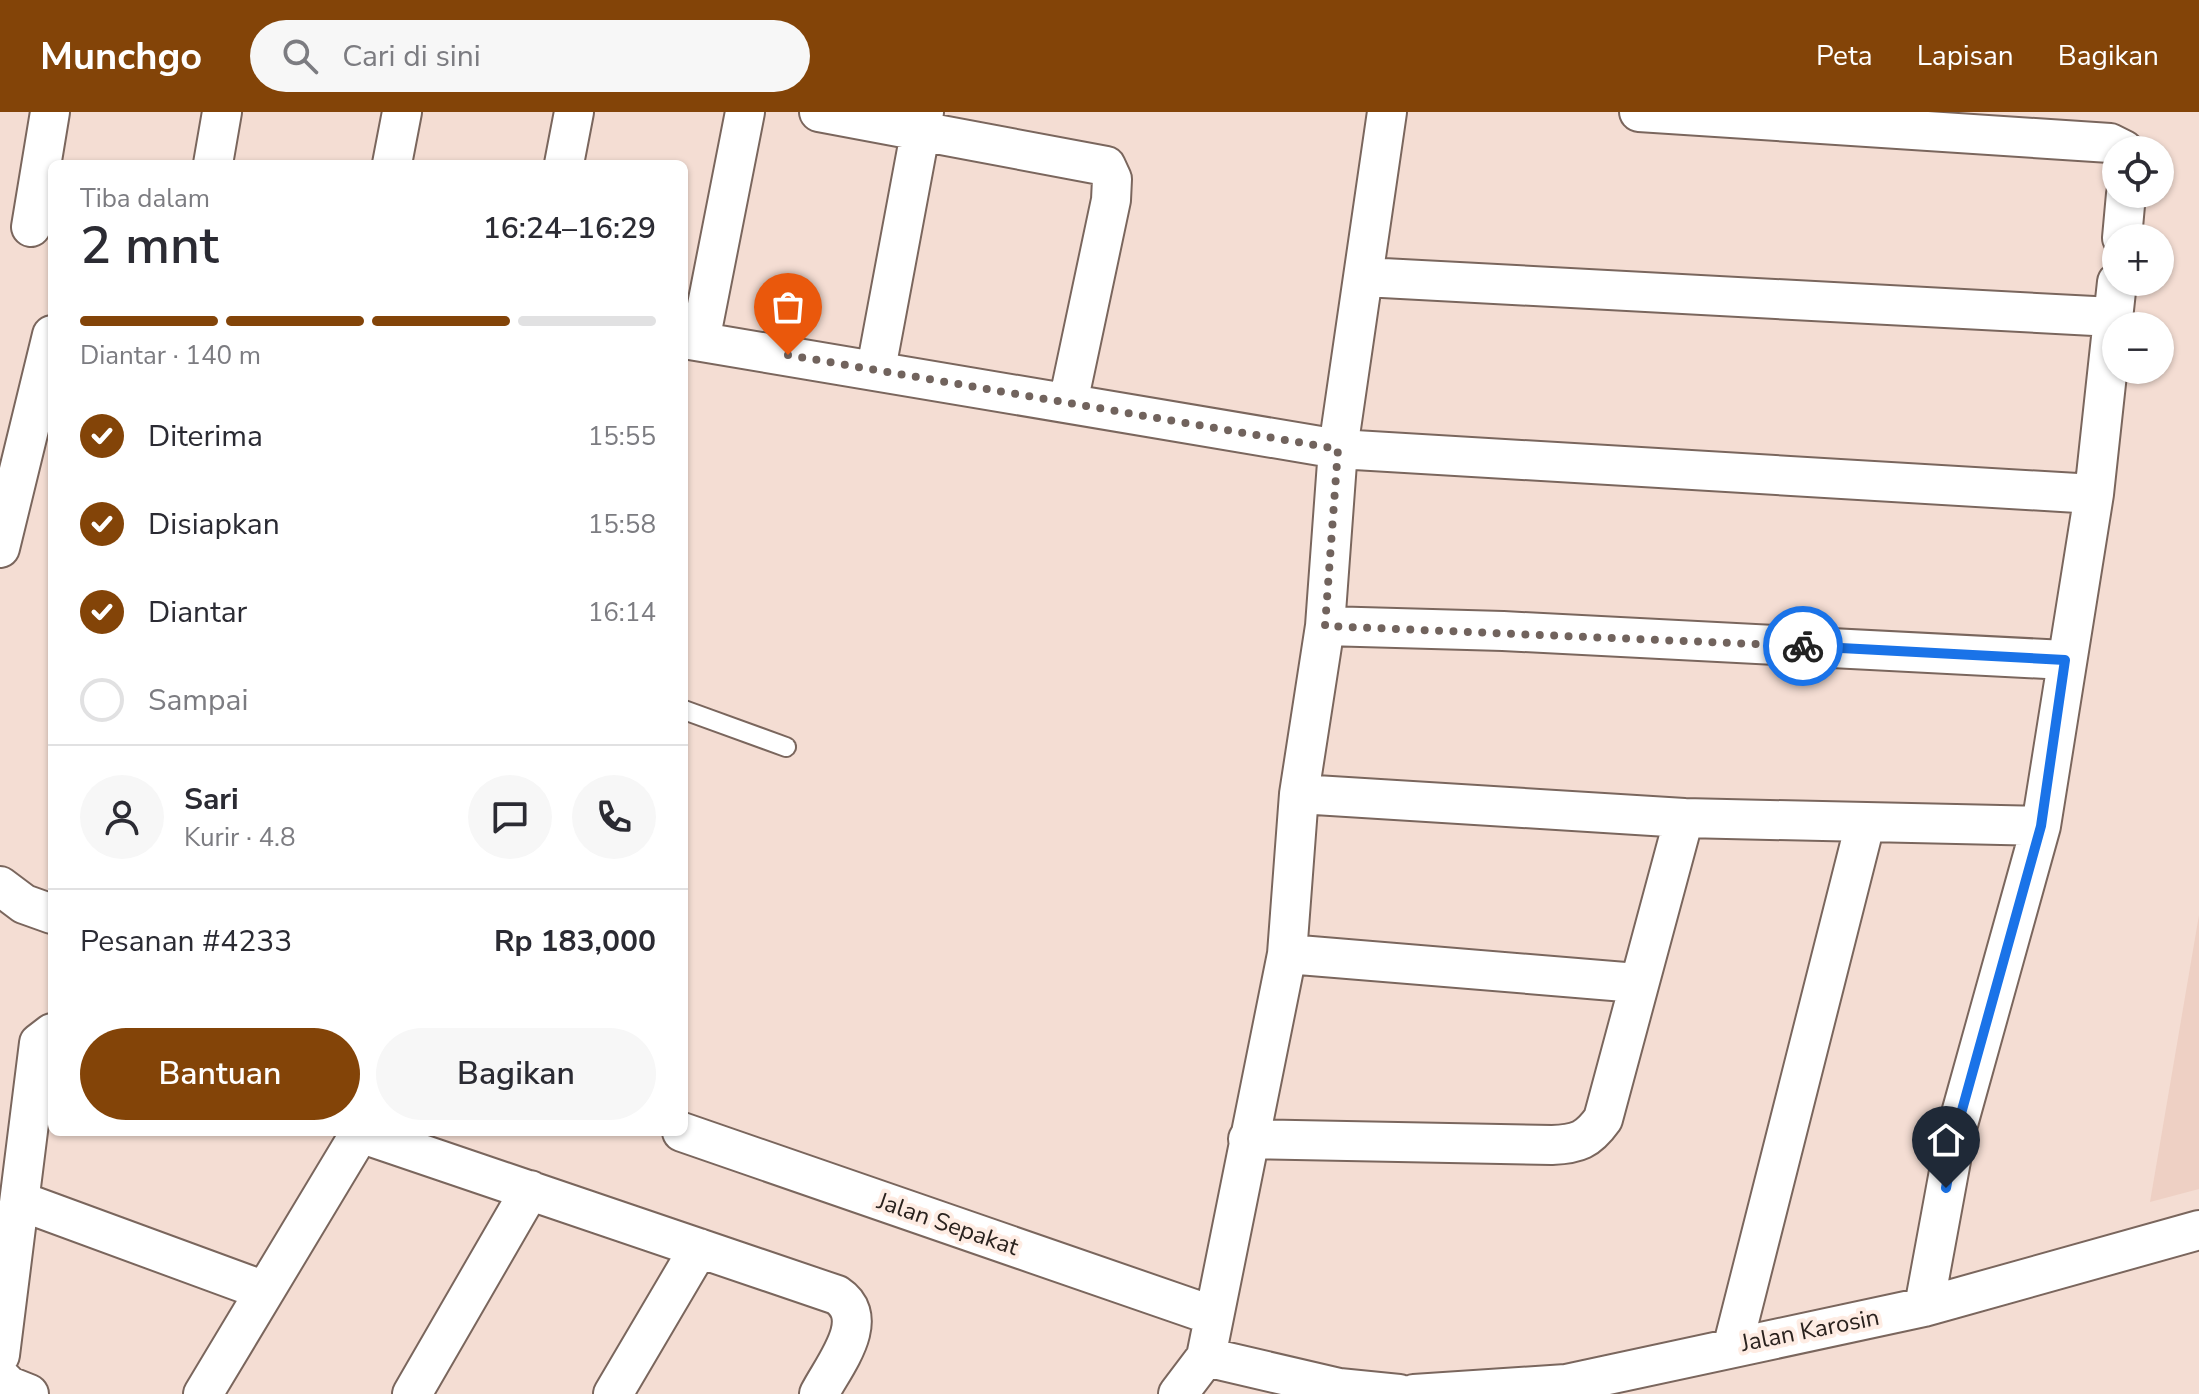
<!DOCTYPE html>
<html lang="id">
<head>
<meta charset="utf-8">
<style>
	:root { --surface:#fff; --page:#f7f7f7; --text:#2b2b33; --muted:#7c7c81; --line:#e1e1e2; --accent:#834408 }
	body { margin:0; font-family:"Nunito Sans",sans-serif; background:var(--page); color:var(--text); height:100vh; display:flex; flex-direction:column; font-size:30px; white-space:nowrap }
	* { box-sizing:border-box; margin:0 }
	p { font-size:26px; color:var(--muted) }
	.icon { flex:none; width:44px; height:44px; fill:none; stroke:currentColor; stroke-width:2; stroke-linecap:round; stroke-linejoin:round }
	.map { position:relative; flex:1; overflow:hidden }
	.drawer { position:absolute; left:48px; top:48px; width:640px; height:976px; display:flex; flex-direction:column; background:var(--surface); border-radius:12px; box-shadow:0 2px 6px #0004 }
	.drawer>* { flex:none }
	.fabs { position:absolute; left:2102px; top:24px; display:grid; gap:16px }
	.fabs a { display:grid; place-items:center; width:72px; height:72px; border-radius:50%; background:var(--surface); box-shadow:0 2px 6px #0004; font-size:40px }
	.pin { position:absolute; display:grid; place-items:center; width:68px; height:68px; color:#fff; margin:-82px -34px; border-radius:50% 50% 50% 0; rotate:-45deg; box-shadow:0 0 8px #0007 }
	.pin .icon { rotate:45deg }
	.courier { position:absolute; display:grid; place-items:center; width:80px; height:80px; margin:-40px; border:6px solid #1a73e8; border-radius:50%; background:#fff; color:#222; box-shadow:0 2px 10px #0007 }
	.summary em { font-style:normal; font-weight:600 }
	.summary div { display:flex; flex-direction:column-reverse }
	.summary { display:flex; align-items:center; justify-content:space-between; height:136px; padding:0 32px }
	h1 { font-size:52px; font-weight:600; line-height:60px }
	.bar { display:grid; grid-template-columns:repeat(4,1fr); gap:12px 8px; align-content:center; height:96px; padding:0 32px }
	.bar i { height:10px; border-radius:6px; background:var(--line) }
	.bar .current { background:var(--accent) }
	.bar p { grid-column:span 4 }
	.line { display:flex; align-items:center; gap:20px; padding:0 32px; border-top:2px solid var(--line) }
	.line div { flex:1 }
	.round { display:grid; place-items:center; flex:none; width:84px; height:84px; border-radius:42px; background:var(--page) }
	ol { padding:0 32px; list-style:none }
	li { display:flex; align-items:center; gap:24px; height:88px }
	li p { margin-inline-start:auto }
	li .icon { padding:8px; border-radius:50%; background:var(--accent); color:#fff; stroke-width:4 }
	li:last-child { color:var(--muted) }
	li i { width:44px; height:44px; border:4px solid var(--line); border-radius:50% }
	.button { display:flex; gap:16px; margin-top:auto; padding:16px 32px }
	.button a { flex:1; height:92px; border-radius:48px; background:var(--accent); color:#fff; font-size:32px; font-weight:600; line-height:92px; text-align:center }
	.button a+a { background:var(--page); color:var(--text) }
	header { display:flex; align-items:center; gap:48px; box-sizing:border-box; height:112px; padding:0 40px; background:var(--accent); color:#fff }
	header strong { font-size:38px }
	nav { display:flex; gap:44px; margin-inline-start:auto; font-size:28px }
	.search { width:560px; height:72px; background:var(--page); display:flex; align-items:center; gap:20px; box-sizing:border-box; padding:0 28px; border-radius:44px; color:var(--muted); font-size:30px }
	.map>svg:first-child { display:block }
	.built { fill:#eed0c4 }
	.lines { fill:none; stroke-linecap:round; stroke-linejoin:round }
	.service-casing { stroke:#7a665d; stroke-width:22 }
	.minor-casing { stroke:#7a665d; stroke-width:42 }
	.service { stroke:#fff; stroke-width:18 }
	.minor { stroke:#fff; stroke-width:38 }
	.done { stroke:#71635d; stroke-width:8; stroke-dasharray:0 14.4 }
	.route { stroke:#1a73e8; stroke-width:10 }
	.labels { text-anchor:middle; stroke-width:8; stroke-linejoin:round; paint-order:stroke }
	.street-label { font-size:24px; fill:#2a221e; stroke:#feece3 }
</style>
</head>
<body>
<header>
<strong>Munchgo</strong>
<div class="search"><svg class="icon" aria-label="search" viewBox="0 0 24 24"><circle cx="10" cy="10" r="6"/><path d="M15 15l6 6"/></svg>Cari di sini</div>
<nav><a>Peta</a><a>Lapisan</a><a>Bagikan</a></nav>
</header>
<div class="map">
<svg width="2199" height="1282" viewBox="0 0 2199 1282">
	<rect width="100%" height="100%" fill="#f4ddd3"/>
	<path class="built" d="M2199,803V1077L2150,1090Z"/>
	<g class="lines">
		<defs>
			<path id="service" d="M684,598L786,635"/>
			<path id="minor" d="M819,0L1106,54L1112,67L1111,88L1068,291
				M1639,0L2110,31L2124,38
				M213,52L222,0
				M392,52L402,0
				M564,52L574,0
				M31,115L50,0
				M2122,126L2126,82
				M1364,165L2113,205
				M684,227L1338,337L2094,382L2041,714
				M700,229L745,0
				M876,257L924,0
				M2094,382L2117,170
				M0,436L52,223
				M1325,514L1503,519L2065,548
				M1299,682L1684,706
				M0,774L24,792L52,802
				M1287,842L1637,871
				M357,1020L837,1183C873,1207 834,1253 819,1282
				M682,1020L1214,1204
				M1248,1027L1552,1033C1578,1032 1588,1028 1603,1007L1684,706L2041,714L1957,1016L1924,1195
				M20,1089L265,1179
				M1733,1233L1865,712
				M0,1243L39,931L52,921
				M1206,1245L1339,1276L1399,1282
				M0,1265L9,1274L29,1282
				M203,1282L360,1021
				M412,1282L530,1078
				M613,1282L699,1136
				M1178,1282L1206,1245L1287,842L1299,682L1325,514L1338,337L1387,0
				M1414,1282L1566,1272L1924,1195L2199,1118"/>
		</defs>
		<use href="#service" class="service-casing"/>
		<use href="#minor" class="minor-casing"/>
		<use href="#service" class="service"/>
		<use href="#minor" class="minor"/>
	</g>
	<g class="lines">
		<path class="done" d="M788,243L1338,337L1325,514L1803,534"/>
		<path class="route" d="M1803,534L2065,548L2041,714L1957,1016L1946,1076"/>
	</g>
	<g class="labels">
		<g class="street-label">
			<text transform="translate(948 1112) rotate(19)" y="8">Jalan Sepakat</text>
			<text transform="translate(1810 1218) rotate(-11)" y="8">Jalan Karosin</text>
		</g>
	</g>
</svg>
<div class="fabs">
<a><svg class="icon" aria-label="locate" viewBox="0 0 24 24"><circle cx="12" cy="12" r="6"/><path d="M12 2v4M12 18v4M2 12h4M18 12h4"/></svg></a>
<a>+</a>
<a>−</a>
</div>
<div class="pin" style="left:788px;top:243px;background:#ea580c"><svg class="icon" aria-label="bag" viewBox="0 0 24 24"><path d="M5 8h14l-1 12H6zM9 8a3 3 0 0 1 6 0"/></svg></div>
<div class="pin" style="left:1946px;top:1076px;background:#1f2937"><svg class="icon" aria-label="home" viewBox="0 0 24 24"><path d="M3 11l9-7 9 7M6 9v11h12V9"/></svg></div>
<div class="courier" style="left:1803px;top:534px"><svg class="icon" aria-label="bike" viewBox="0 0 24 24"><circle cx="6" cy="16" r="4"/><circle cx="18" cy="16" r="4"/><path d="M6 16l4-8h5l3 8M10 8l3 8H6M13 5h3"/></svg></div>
<section class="drawer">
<div class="summary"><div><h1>2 mnt</h1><p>Tiba dalam</p></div><em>16:24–16:29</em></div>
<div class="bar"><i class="current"></i><i class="current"></i><i class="current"></i><i></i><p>Diantar · 140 m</p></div>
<ol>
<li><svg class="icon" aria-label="check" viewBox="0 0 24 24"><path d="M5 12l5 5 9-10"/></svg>Diterima<p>15:55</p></li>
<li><svg class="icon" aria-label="check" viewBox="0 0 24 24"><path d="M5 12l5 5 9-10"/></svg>Disiapkan<p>15:58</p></li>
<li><svg class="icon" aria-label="check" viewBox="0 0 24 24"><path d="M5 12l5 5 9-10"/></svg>Diantar<p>16:14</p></li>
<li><i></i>Sampai</li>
</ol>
<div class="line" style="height:144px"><a class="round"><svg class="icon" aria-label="person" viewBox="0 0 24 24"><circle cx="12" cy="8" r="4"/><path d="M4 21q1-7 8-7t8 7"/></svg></a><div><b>Sari</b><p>Kurir · 4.8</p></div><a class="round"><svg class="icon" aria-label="chat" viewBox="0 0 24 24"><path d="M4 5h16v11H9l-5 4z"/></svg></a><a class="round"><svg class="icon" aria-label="phone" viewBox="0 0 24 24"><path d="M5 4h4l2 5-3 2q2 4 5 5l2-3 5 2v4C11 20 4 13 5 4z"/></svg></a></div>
<div class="line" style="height:104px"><div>Pesanan #4233</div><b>Rp 183,000</b></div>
<div class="button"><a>Bantuan</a><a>Bagikan</a></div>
</section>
</div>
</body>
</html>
